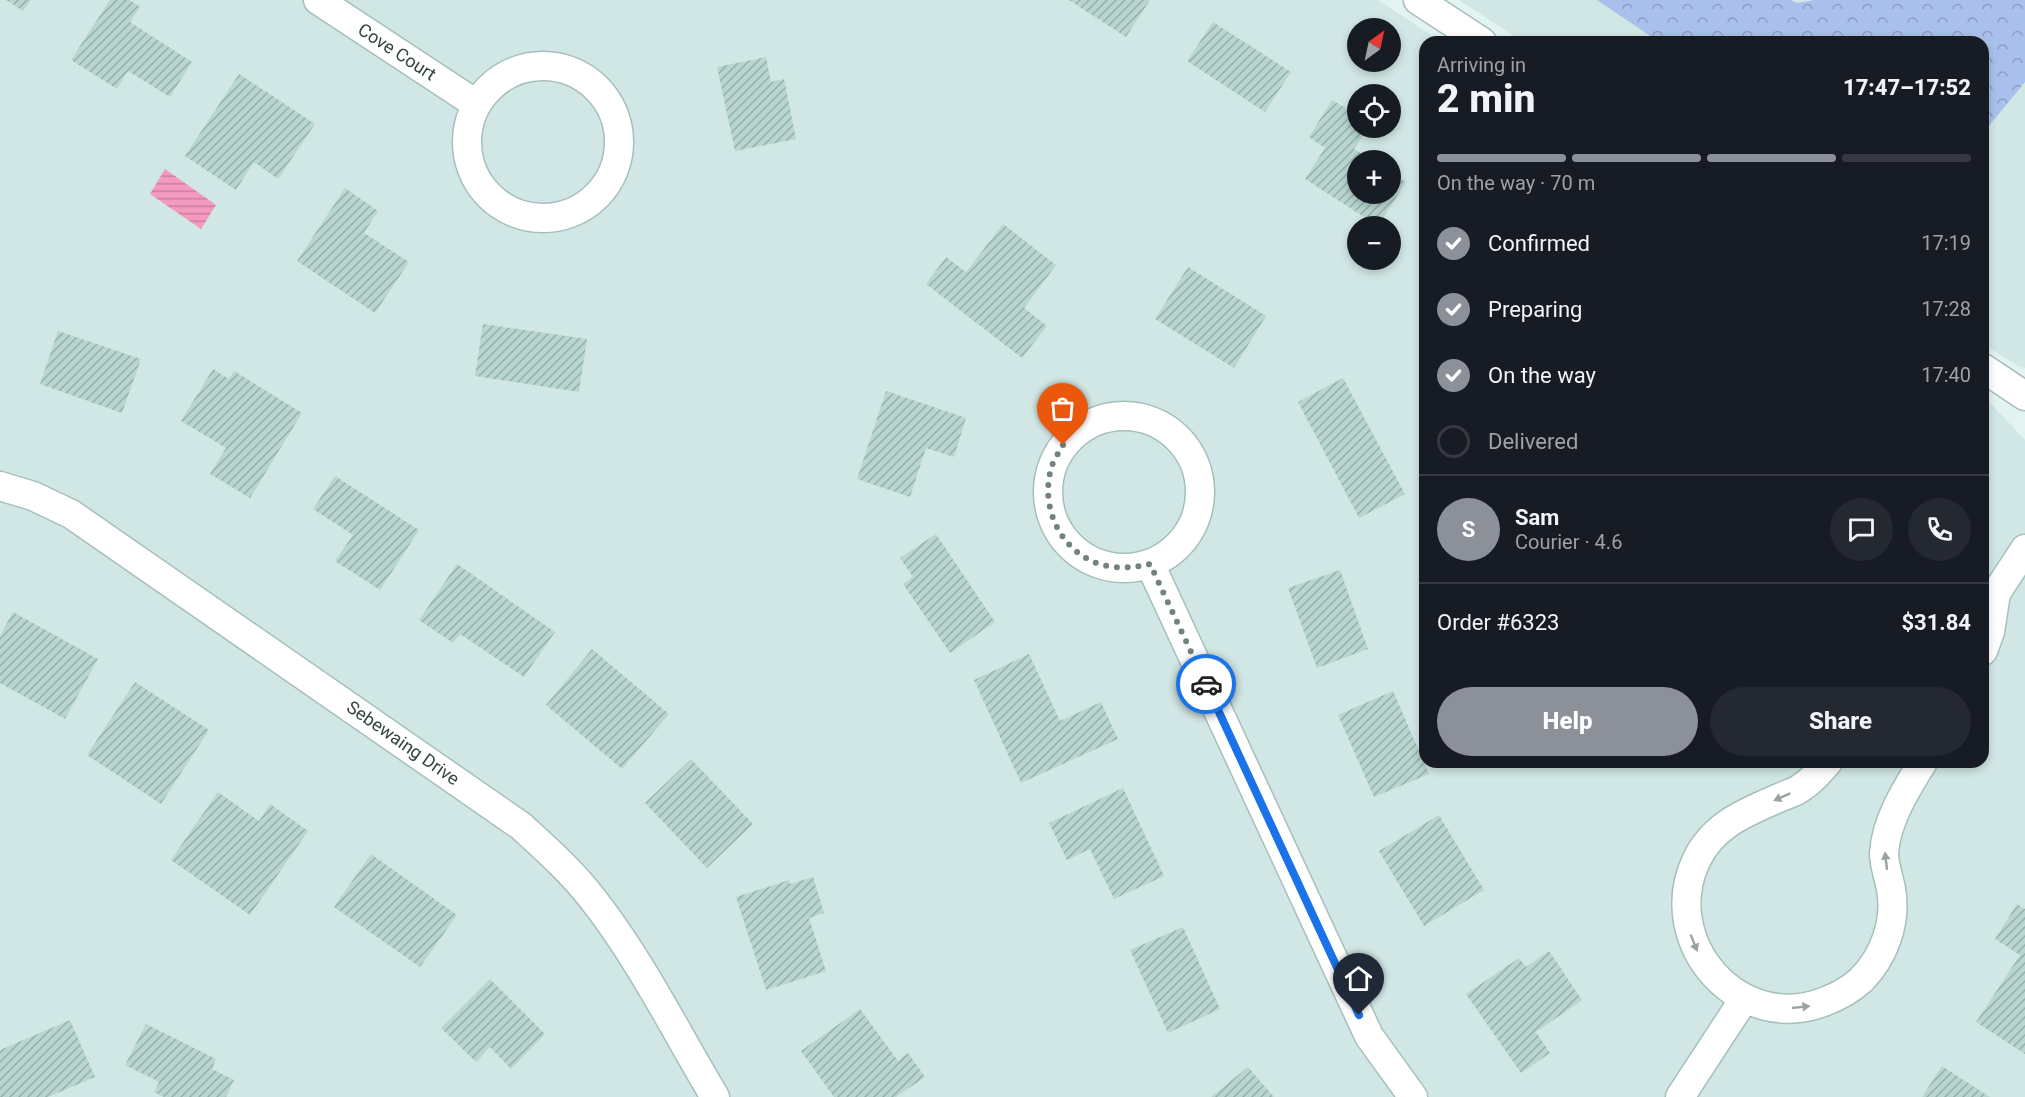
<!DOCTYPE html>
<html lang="en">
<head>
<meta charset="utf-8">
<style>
	:root { --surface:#171b24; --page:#242831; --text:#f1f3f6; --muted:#9ea1a6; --line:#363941; --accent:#8c9099 }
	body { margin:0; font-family:Roboto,sans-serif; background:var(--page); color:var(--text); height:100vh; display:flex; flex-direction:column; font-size:22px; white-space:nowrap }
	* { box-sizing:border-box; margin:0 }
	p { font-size:20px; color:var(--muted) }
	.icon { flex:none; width:33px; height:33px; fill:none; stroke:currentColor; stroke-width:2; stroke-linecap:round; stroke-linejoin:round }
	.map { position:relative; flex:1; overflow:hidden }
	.panel { position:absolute; left:1419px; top:36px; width:570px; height:732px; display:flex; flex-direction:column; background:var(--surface); border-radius:18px; box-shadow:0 3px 9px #0003 }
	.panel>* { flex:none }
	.needle { width:39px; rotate:33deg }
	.buttons { position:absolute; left:1347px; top:18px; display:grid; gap:12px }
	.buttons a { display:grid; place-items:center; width:54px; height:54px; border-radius:50%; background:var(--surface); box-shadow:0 3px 9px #0003; font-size:30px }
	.pin { position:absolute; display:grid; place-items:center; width:51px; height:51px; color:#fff; margin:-62px -26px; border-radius:50% 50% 50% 0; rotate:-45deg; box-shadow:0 0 6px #0007 }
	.pin .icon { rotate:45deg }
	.courier { position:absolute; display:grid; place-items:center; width:60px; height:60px; margin:-30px; border:4px solid #1a73e8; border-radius:50%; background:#fff; color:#222; box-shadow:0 2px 8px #0007 }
	.headline em { font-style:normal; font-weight:800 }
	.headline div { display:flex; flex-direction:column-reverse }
	.headline { display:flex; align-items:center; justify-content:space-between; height:102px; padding:0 18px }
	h1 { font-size:39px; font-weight:800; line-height:45px }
	.bar { display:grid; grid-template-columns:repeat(4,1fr); gap:9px 6px; align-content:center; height:72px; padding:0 18px }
	.bar i { height:8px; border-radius:4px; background:var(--line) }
	.bar .current { background:var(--accent) }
	.bar p { grid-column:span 4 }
	.line { display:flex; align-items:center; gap:15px; padding:0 18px; border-top:2px solid var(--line) }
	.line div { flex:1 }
	.round { display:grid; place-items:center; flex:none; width:63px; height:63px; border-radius:32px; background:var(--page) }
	ol { padding:0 18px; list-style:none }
	li { display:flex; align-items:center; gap:18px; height:66px }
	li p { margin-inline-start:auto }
	li .icon { padding:6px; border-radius:50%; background:var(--accent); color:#fff; stroke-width:4 }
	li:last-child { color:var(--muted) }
	li i { width:33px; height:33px; border:3px solid var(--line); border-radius:50% }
	.action { display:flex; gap:12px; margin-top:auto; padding:12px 18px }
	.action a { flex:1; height:69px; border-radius:36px; background:var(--accent); color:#fff; font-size:24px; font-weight:800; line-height:69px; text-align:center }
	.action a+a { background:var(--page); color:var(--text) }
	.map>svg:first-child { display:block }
	.residential { fill:#d1e7e5; fill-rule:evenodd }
	.forest { fill:url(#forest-crowns) }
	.water { fill:url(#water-rules) }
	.building { fill:url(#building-hatch) }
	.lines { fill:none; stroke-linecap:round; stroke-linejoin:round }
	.minor-casing { stroke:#a5bfbb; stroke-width:31 }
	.minor { stroke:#fff; stroke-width:28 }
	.oneway { fill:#99a2a0 }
	.done { stroke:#71827f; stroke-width:6; stroke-dasharray:0 10.8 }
	.route { stroke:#1a73e8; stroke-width:8 }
	.labels { text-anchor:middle; stroke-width:6; stroke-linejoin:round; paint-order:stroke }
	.street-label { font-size:18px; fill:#334542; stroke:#fff }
</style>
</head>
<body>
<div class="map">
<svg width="2025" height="1097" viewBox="0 0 2025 1097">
	<defs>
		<pattern id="forest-crowns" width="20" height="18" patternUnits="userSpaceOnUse" patternTransform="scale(1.5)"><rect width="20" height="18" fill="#a8c0eb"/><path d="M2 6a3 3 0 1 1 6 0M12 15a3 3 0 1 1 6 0" fill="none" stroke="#899ec0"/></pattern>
		<pattern id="water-rules" width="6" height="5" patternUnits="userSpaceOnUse" patternTransform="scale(1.5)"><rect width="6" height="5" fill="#f59abf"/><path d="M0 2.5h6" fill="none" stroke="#c77f9d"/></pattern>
		<pattern id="building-hatch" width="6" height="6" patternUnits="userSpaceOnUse" patternTransform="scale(1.5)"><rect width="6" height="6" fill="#b8d5cf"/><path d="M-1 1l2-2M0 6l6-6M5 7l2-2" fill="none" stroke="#96afaa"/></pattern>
	</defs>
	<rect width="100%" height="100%" fill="#e3f3f1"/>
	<path class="residential" d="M0,0H1378L1442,42H1425V762H1983V395L2025,440V1097H0ZM1358,28H1390V62H1358ZM1358,94H1390V128H1358ZM1358,160H1390V194H1358ZM1358,226H1390V260H1358Z
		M1459,0H2025V368L2018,366L1983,344V42H1523Z"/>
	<path class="forest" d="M1597,0H1791L1797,3L1815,0H2025V82L1983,133V42H1659Z"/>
	<path class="water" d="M165,169L216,205L201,229L150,194Z"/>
	<path class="building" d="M6,0H31L23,11Z
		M110,0H130L140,7L130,22L192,62L170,97L128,71L117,89L71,60Z
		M1069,0H1150L1126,37Z
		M1213,22L1291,72L1265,112L1187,61Z
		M766,57L771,82L784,79L796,139L735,151L717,67Z
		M239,74L315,124L278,179L254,162L236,190L185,156Z
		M1332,100L1358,115V128H1368L1354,149L1373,160H1358V194H1390V172L1406,182L1378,226L1305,179L1325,148L1309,137Z
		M345,188L378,211L364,233L409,262L375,313L297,261Z
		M1003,224L1056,265L1024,308L1047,326L1022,358L926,284L946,257L966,272Z
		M1188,267L1266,316L1234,368L1155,319Z
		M483,324L587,339L579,392L475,376Z
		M58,331L141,359L122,413L40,384Z
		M213,369L229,379L234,371L302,413L250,498L210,474L226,448L181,421Z
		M1343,378L1405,494L1359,518L1298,402Z
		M886,391L966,418L954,457L926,448L910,497L857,479Z
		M335,476L419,530L380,590L335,561L353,535L313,509Z
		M936,534L995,622L950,653L903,584L913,577L900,558Z
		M457,564L555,632L524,677L460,634L453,643L419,620Z
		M1340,570L1368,649L1317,668L1288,588Z
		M13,612L98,659L65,719L0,683V636Z
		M592,649L669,714L622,769L546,705Z
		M1029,654L1060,721L1101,702L1118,739L1021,783L974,680Z
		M135,682L209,730L161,804L87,755Z
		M1393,691L1429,774L1374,797L1338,715Z
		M691,759L753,824L707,868L645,803Z
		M1123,788L1164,876L1114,899L1090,849L1067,860L1049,823Z
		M218,792L259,821L270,804L308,831L250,915L171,860Z
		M1439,815L1484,890L1424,926L1379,851Z
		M371,854L457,915L420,967L334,907Z
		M813,877L824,913L809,918L826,971L766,990L736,897L789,880L790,884Z
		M2017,904L2025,909V1054L1976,1022L2020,955L1995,939Z
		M1183,927L1220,1009L1168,1033L1130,950Z
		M1549,951L1582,1000L1536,1032L1550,1053L1521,1073L1466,994L1519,958L1526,967Z
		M490,979L545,1034L511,1069L490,1047L476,1062L441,1028Z
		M860,1009L898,1061L908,1053L925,1077L896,1097H834L801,1051Z
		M70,1020L95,1077L48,1097H0V1050Z
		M146,1024L216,1059L212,1069L234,1080L226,1097H164L154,1092L159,1082L125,1065Z
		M1942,1066L1990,1097H1922Z
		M1248,1067L1274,1097H1211Z"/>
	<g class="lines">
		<defs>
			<path id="minor" d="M318,0L476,104
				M1418,0L1482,42
				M467 142a76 76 0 1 1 152 0a76 76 0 1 1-152 0Z
				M1983,368L2025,396
				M1048 492a76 76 0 1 1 152 0a76 76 0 1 1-152 0Z
				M0,486L33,496L71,514L521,826C546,849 571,871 592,898C640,959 675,1030 715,1097
				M1150,564L1369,1036L1413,1097
				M1983,651L1990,632L1996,593L2025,549
				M1828,762C1820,771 1812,781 1802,787C1796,792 1788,794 1781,797C1747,812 1713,824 1696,861C1658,943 1740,1036 1826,1001C1839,996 1850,990 1861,980C1884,957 1897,922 1891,889C1889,878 1884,865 1884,853C1886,821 1906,789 1923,762
				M1680,1097L1744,999"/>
		</defs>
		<use href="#minor" class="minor-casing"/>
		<use href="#minor" class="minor"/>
	</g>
	<defs><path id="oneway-solid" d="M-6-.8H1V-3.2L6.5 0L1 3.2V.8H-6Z" transform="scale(1.5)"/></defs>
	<g class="oneway">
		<use href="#oneway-solid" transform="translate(1782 797) rotate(156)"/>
		<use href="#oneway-solid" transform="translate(1886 861) rotate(-97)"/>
		<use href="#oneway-solid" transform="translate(1694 943) rotate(68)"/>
		<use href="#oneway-solid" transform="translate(1801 1007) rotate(-6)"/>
	</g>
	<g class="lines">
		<path class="done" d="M1063,445C1060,452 1054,458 1052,466C1038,508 1063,558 1108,566C1123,569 1136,567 1150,564L1206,684"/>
		<path class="route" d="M1206,684L1359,1015"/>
	</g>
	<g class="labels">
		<g class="street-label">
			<text transform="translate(397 52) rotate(33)" y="6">Cove Court</text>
			<text transform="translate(403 743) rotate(35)" y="6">Sebewaing Drive</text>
		</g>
	</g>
</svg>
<div class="buttons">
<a><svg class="needle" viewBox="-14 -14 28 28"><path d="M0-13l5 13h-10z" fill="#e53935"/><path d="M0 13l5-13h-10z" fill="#9ea1a6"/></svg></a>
<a><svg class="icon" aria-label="locate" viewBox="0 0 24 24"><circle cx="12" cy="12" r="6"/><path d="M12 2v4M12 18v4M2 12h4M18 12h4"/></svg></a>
<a>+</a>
<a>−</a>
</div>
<div class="pin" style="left:1063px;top:445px;background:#ea580c"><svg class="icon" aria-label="bag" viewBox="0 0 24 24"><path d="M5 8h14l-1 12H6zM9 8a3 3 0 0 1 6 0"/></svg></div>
<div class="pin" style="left:1359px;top:1015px;background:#1f2937"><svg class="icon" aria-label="home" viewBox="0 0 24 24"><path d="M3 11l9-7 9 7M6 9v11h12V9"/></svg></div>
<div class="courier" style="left:1206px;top:684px"><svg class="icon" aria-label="car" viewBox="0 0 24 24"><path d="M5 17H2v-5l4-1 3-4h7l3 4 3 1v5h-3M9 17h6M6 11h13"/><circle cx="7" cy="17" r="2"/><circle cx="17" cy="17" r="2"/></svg></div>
<section class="panel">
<div class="headline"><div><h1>2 min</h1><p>Arriving in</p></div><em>17:47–17:52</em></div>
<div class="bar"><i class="current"></i><i class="current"></i><i class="current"></i><i></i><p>On the way · 70 m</p></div>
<ol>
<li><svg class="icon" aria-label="check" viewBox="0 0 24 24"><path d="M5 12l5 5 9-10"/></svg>Confirmed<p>17:19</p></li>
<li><svg class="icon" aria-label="check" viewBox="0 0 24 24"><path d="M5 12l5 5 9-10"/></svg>Preparing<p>17:28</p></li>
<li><svg class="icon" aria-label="check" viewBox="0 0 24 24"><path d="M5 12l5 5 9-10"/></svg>On the way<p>17:40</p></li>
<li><i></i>Delivered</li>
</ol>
<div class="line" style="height:108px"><b class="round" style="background:var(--accent);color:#fff">S</b><div><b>Sam</b><p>Courier · 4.6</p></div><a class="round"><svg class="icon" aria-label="chat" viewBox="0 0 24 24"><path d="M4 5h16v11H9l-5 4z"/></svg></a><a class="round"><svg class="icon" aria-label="phone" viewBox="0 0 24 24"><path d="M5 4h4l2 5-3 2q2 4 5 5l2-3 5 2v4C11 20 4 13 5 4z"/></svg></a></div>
<div class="line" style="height:78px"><div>Order #6323</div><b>$31.84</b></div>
<div class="action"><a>Help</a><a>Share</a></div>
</section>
</div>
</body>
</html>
